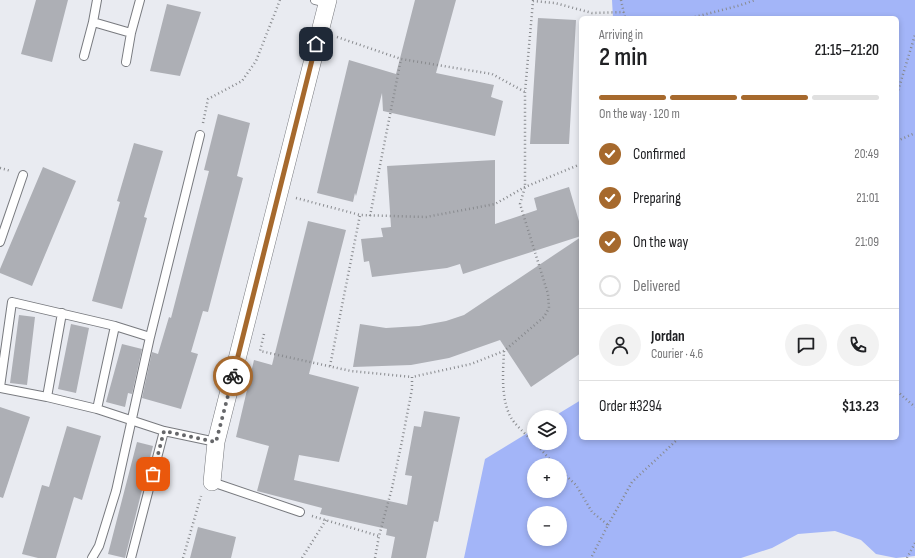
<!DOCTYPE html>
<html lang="en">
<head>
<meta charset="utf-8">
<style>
	:root { --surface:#fff; --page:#f2f2f2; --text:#202124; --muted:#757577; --line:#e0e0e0; --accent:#a6692d }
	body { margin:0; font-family:"Sofia Sans Condensed",sans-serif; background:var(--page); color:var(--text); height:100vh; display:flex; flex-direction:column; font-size:15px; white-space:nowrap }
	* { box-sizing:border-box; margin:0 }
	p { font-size:13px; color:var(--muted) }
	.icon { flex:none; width:22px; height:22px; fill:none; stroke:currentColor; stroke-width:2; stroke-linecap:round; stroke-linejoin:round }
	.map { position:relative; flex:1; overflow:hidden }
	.panel { position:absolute; left:579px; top:16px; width:320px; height:424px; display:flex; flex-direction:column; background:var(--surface); border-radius:6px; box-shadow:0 2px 6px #0003 }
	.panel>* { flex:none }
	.fabs { position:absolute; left:527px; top:410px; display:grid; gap:8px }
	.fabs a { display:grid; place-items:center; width:40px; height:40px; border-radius:50%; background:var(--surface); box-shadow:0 2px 6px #0003; font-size:20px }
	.pin { position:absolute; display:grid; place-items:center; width:34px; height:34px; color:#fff; margin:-17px; border-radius:8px; box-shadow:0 2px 6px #0006 }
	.courier { position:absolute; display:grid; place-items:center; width:40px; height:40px; margin:-20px; border:3px solid #a6692d; border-radius:50%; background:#fff; color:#222; box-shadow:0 1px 5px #0007 }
	.headline em { font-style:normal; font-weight:600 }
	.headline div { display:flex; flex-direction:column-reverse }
	.headline { display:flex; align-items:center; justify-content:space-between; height:68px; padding:0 20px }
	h1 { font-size:26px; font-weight:600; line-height:30px }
	.bar { display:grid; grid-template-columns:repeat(4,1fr); gap:6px 4px; align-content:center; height:48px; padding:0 20px }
	.bar i { height:5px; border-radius:3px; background:var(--line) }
	.bar .selected { background:var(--accent) }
	.bar p { grid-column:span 4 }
	.line { display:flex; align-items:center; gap:10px; padding:0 20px; border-top:1px solid var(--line) }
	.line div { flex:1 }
	.round { display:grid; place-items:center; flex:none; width:42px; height:42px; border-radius:21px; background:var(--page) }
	ol { padding:0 20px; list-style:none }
	li { display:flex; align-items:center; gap:12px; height:44px }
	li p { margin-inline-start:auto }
	li .icon { padding:4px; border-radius:50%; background:var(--accent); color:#fff; stroke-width:4 }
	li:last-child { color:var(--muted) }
	li i { width:22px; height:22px; border:2px solid var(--line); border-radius:50% }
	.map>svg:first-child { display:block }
	.green { fill:#a3b5f8; fill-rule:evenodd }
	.building { fill:#adafb5 }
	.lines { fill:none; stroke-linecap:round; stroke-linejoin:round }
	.service-casing { stroke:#787a7f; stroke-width:10 }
	.minor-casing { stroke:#787a7f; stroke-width:18 }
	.path { stroke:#888a8e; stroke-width:2.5; stroke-dasharray:1 3; stroke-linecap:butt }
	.service { stroke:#fff; stroke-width:8 }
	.minor { stroke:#fff; stroke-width:17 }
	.done { stroke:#66676a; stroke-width:4; stroke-dasharray:0 7.2 }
	.route { stroke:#a6692d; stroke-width:5 }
</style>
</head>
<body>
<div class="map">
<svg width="915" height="558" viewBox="0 0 915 558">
	<rect width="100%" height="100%" fill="#e9ebf1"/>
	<path class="green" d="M612,0H915V556L896,558L876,554L861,540L835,531L798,534L772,548L741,558H464L485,459L534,429V443H560V417H553L581,400V438H897V18H613ZM534,465H560V491H534ZM534,513H560V539H534Z"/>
	<path class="building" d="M36,0H68L52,62L21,54Z
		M415,0H456L436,73L494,85L491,97L503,101L495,136L383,111L382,93L356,196L355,193L353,202L317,193L349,60L396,74Z
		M167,4L201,12L180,76L150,71Z
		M538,18L576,20L569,144H530Z
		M218,114L250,123L237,176L243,178L208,312L203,311L191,352L198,354L181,409L142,398L152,352L158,354L169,317L171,318L209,171L204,170Z
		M134,143L163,151L144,217L147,218L122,309L92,301L120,202L117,201Z
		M495,160V224L537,210L534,198L569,187L581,228V236L463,274L460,264L447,268L372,277L369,261L364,262L361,239L383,237L381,228L391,227L387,166Z
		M43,167L76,181L32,286L0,273V269Z
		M308,221L346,230L309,374L359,387L339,462L299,455L294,480L407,505L412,476L405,475L414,426L421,427L424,411L460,417L438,522L434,521L426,558H391L395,537L386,535L387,529L320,514L322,508L257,491L269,446L236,437L254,360L272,365Z
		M581,237V353L531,387L500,340L449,358L411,365L353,367L360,324L386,328L419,326L446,321L464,315Z
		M19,315L35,317L27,385L10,383Z
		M71,324L89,328L76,393L58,389Z
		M122,344L142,349L132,394L128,393L125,407L106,402Z
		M0,407L30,417L3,498L0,497Z
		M67,426L101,436L82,500L74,497L56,558H38L22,554L42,485L49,487Z
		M137,442L153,446L125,558L108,554Z
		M198,527L236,537L231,558H190Z"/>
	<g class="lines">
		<defs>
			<path id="service" d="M315,0L327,3
				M93,22L97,0
				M84,56L93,22L131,33L140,0
				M126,62L131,33
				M0,242L23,175
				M150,337L200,135
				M0,387L12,302L115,326L150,337L116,491L99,546L92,558
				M0,388L47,397L97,409L164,431L216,442
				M47,397L62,313
				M97,409L115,326
				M212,482L300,512
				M131,558L164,431"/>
			<path id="minor" d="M212,482L216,442L328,0"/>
		</defs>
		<use href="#service" class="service-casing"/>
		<use href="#minor" class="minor-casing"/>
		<path class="path" d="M621,0L625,18
			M691,18L741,5L755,0
			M337,37L401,59L492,74L525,92
			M897,94L915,35
			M203,123L208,99L242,81L256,61L280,0
			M897,141L915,133
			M0,168L11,171
			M296,198L360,215L426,217L495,204L525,187L581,164
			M370,216L401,59
			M264,334L260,351L351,371L412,377
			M504,351C503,373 500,404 514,422C520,429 527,436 534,442
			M330,366L360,215
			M897,391L915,407
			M535,443L555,465
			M560,470L576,485L592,512L608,525L591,558
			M312,516L379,536
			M608,525L632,482L679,438
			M183,558L201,496
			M302,558L326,520
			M375,558L379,536L392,488L402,441L412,389V377L471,364L504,351L544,317L549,308L548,294L520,204L525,187V92L533,1L555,3L592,13L624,12
			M907,558L915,543"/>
		<use href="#service" class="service"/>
		<use href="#minor" class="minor"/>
	</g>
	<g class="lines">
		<path class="done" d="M153,474L164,431L216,442L233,376"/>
		<path class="route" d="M233,376L316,44"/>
	</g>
</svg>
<div class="fabs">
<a><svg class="icon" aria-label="layers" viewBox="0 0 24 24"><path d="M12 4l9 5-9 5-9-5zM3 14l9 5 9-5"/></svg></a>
<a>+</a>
<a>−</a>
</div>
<div class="pin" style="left:153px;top:474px;background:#ea580c"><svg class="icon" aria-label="bag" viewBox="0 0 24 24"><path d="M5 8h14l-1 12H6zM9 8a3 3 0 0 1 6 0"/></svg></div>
<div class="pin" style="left:316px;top:44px;background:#1f2937"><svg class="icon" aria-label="home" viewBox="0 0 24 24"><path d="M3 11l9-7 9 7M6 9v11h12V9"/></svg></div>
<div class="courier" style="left:233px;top:376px"><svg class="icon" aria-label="bike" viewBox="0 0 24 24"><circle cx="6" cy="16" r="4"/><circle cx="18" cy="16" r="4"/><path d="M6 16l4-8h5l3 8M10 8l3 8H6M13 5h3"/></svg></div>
<section class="panel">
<div class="headline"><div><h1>2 min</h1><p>Arriving in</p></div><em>21:15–21:20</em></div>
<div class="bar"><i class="selected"></i><i class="selected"></i><i class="selected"></i><i></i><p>On the way · 120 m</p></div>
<ol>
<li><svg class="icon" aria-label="check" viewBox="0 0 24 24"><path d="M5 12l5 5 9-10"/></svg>Confirmed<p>20:49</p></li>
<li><svg class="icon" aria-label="check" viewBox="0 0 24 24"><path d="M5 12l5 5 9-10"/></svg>Preparing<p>21:01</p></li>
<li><svg class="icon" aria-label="check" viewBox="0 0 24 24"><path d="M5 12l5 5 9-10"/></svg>On the way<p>21:09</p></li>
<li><i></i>Delivered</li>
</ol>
<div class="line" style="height:72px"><a class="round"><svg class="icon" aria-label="person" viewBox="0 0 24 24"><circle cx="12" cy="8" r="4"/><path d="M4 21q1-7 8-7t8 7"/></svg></a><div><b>Jordan</b><p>Courier · 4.6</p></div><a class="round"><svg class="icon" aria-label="chat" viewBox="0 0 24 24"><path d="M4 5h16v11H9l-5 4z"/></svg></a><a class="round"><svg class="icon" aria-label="phone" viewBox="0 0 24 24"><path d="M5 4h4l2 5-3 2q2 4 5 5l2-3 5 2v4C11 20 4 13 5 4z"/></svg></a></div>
<div class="line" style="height:52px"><div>Order #3294</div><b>$13.23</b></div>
</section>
</div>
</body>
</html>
